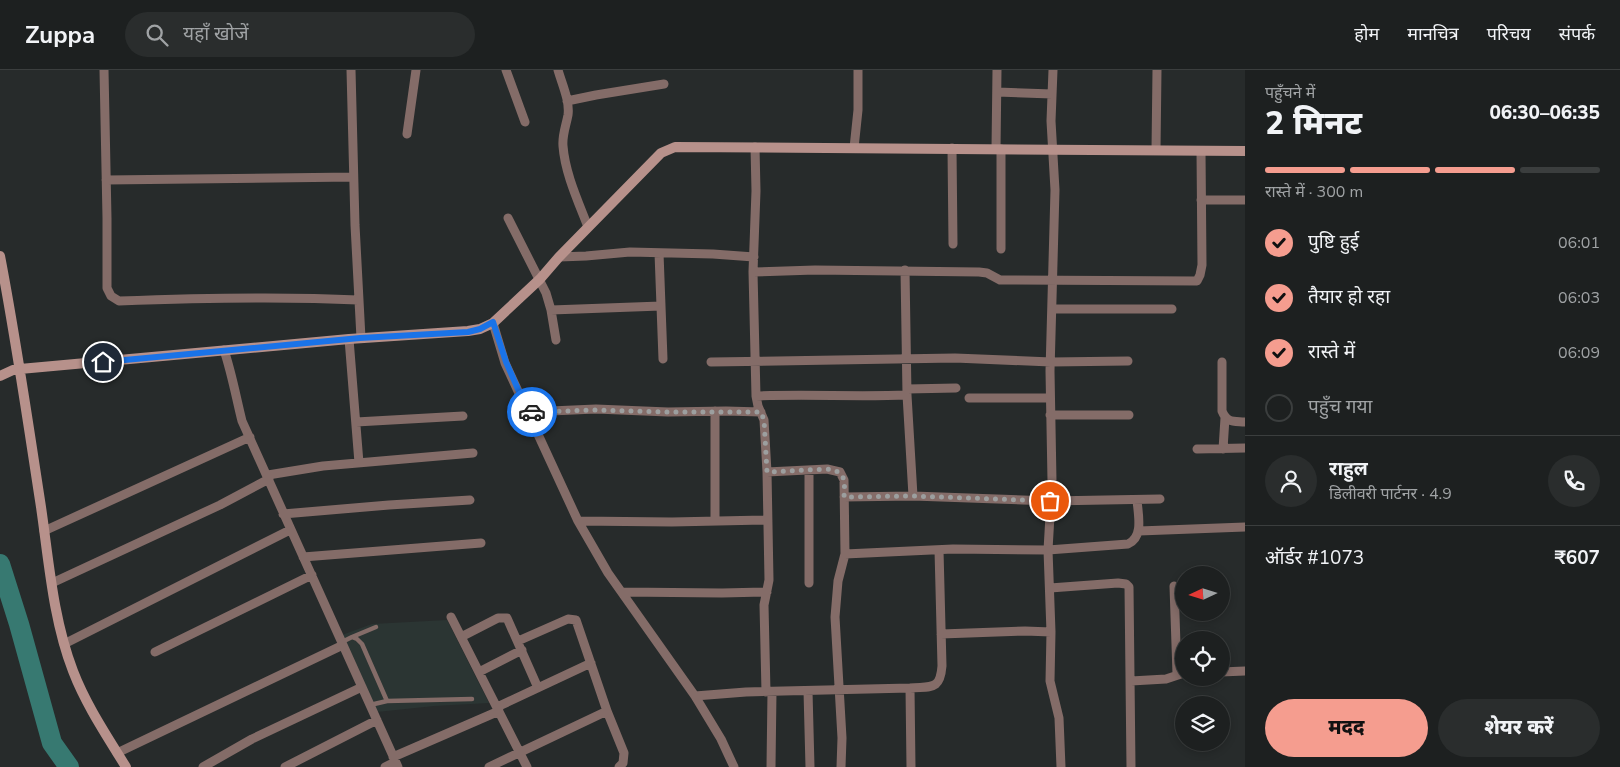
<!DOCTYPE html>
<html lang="hi">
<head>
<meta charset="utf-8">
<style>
	:root { --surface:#1d2020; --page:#2a2d2d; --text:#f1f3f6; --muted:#a0a3a5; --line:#3b3e3e; --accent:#f59d8f }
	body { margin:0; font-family:"Nunito Sans","Noto Sans Devanagari",sans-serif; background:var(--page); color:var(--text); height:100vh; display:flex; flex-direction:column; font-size:19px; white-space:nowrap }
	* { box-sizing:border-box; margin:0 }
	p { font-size:16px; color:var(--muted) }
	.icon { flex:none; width:28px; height:28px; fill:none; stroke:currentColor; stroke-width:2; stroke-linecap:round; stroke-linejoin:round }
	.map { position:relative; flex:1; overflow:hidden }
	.sheet { display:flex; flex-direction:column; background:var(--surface); width:375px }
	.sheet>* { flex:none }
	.needle { width:32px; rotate:266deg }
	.buttons { position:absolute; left:1175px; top:496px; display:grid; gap:10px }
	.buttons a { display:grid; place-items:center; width:55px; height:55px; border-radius:50%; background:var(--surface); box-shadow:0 2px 8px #0003,0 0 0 1px var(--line); font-size:25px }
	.pin { position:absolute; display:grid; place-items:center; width:42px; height:42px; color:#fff; margin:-21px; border:2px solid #fff; border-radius:50%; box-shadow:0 1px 5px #0007 }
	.courier { position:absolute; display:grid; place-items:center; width:50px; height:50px; margin:-25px; border:4px solid #1a73e8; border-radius:50%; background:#fff; color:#222; box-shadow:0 1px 6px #0007 }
	.summary em { font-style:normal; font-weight:800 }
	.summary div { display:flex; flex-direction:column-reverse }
	.summary { display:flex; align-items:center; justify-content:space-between; height:85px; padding:0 20px }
	h1 { font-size:32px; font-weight:800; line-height:38px }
	.bar { display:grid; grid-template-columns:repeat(4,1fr); gap:8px 5px; align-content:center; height:60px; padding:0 20px }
	.bar i { height:6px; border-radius:4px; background:var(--line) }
	.bar .selected { background:var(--accent) }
	.bar p { grid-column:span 4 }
	.line { display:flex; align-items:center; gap:12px; padding:0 20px; border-top:1px solid var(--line) }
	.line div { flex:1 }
	.round { display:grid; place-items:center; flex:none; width:52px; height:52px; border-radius:26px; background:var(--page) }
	ol { padding:0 20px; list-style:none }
	li { display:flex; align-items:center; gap:15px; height:55px }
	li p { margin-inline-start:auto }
	li .icon { padding:5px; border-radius:50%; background:var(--accent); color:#111; stroke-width:4 }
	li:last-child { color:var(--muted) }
	li i { width:28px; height:28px; border:2px solid var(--line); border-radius:50% }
	.cta { display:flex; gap:10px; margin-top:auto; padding:10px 20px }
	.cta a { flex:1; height:58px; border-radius:30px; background:var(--accent); color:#111; font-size:20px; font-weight:800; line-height:58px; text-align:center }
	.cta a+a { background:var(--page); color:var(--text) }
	header { display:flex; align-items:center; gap:30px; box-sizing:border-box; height:70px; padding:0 25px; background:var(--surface); border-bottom:1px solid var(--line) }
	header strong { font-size:24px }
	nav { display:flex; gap:28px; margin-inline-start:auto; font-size:18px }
	.search { width:350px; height:45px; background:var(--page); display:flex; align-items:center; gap:12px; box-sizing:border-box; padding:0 18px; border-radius:28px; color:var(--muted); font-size:19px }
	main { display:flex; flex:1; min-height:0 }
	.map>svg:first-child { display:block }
	.built { fill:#2b3533 }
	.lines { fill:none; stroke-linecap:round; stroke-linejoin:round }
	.river { stroke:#377971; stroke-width:20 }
	.lane { stroke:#846c68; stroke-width:4.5 }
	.street { stroke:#846c68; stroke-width:9 }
	.secondary { stroke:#b7918b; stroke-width:10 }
	.done { stroke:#9c9f9f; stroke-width:5; stroke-dasharray:0 9 }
	.route { stroke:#1a73e8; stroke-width:6 }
</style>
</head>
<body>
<header>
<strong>Zuppa</strong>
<div class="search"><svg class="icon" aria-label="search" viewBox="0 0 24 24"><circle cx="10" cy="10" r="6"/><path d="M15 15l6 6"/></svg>यहाँ खोजें</div>
<nav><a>होम</a><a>मानचित्र</a><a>परिचय</a><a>संपर्क</a></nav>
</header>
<main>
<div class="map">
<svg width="1245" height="697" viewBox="0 0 1245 697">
	<rect width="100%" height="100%" fill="#272b2b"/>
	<path class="built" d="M447,550L489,633L434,636L377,642L342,565L372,554Z"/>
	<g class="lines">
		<path class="river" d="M0,494L19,554L52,673L69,697"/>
		<path class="lane" d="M352,567L376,557
			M342,572L352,567L357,569L362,574L387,631L370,635
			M387,631L472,629"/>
		<path class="street" d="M104,0L107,148V218L111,226L119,231C199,228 279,226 358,230
			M351,0L355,155L361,268
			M506,0L525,52
			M558,0C562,14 570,31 568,45C566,56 562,65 563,76C565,103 578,131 588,157
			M1053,0L1051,51L1055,120L1050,301L1052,411L1048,480L1051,562L1050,611L1059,648L1061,697
			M997,22L1052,24
			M567,31L596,25L664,14
			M407,64L416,0
			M755,77L756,121L753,202L756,326
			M854,78L858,40V0
			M952,78L953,174
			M996,79L997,0
			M1156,80L1157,0
			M106,110L353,107
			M1201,130H1245
			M508,148L546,223L551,240L556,270
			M1001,179V79
			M659,183L663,289
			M559,187L586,186L630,182L713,184L754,187
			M905,200L907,325L913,426
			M753,202L815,200L979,202L987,203L1000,210L1197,211L1200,205L1202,195L1201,81
			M1053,239H1172
			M551,240L661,236
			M493,253L505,293L578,451L608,503L695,626L721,669L734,697
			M349,269L359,393
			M224,280C232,304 236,327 242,351L398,697
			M711,292L955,288L1051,292L1128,291
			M1222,292V341C1227,353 1233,351 1245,352
			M907,319L956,318
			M969,328H1050
			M715,341V451
			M528,342L596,339L668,342L726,341L761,342
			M1050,345H1129
			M356,352L463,346
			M1197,379L1245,378
			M1223,379L1225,348
			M767,402L827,399L840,402L844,410L845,484L838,511L835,547L842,668L841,697
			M268,405L323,396L473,383
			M844,427L913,426L1050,431L1160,429
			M283,444L389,435L470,430
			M578,451L672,452L768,450
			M44,461L250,367
			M1139,461L1245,457
			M845,484L953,479L1048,480L1128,474C1144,467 1138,444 1137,430
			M303,487L481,473
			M52,513L220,435L269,409
			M809,513V400
			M1174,516L1177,604
			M1050,518L1118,513L1126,514L1129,517L1131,697
			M623,522L722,523L767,522
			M451,547L527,697
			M941,564L1025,561L1051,562
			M461,567L498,548H507L538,618
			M518,571L568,549L576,550L607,641L624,683L623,693L619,697
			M64,574L290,460
			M155,582L312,505
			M479,602L522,580
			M1221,602L1245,601
			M1131,611L1166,609L1184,603
			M910,618L911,697
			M808,621L810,697
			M766,622L764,535L769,510L767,402L764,350L758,336L756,326C807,324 857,327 907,325
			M695,626L746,622L910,618C931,616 940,621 942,596L939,480
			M497,637L591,593
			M117,683L343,575
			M393,687L499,641
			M203,697L252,669L362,617
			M285,697L377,650
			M385,697L395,692
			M489,697L607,641
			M771,697L772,622"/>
		<path class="secondary" d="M0,186C16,269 28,353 41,437C49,492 53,549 73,601C86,635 107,666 126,697
			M0,306L13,300L20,299L349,269L468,261L480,259L493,253L540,209L559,187L661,83L675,77L1245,81"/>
	</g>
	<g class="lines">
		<path class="done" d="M532,342L596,340L668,342H761L764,350L767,402L827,399C846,401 845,410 844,427L913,426L1050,431"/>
		<path class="route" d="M103,292L360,268L468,262L480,259L493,252L506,292L528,342H532"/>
	</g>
</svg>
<div class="buttons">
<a><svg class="needle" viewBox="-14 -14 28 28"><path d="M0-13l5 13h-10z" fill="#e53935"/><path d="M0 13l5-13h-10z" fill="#a0a3a5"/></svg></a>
<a><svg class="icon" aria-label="locate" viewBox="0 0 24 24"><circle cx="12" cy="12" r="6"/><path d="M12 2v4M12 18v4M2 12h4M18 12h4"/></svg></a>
<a><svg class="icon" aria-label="layers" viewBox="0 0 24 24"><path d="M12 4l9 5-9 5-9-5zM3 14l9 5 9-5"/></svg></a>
</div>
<div class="pin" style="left:1050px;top:431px;background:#ea580c"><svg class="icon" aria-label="bag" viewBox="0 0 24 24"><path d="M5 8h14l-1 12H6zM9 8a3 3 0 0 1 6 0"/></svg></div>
<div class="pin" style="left:103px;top:292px;background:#1f2937"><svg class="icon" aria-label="home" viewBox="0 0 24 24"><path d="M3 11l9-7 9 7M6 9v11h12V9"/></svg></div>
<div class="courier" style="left:532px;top:342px"><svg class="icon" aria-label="car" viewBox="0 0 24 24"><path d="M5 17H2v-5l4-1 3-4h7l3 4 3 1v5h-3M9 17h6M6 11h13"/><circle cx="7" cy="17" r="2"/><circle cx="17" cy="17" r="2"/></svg></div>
</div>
<section class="sheet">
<div class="summary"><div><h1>2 मिनट</h1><p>पहुँचने में</p></div><em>06:30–06:35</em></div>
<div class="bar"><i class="selected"></i><i class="selected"></i><i class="selected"></i><i></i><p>रास्ते में · 300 m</p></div>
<ol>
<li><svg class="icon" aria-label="check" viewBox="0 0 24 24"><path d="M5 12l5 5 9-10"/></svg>पुष्टि हुई<p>06:01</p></li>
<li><svg class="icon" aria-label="check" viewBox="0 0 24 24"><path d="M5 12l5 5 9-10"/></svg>तैयार हो रहा<p>06:03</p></li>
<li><svg class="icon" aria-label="check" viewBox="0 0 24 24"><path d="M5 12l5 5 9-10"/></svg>रास्ते में<p>06:09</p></li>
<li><i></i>पहुँच गया</li>
</ol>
<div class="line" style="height:90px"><a class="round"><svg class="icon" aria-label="person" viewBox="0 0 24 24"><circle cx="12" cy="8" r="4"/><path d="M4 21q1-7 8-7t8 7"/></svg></a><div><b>राहुल</b><p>डिलीवरी पार्टनर · 4.9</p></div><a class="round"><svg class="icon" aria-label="phone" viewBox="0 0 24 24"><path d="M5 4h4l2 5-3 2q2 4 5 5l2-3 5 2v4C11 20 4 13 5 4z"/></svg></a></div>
<div class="line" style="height:65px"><div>ऑर्डर #1073</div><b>₹607</b></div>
<div class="cta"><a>मदद</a><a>शेयर करें</a></div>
</section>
</main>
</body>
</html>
